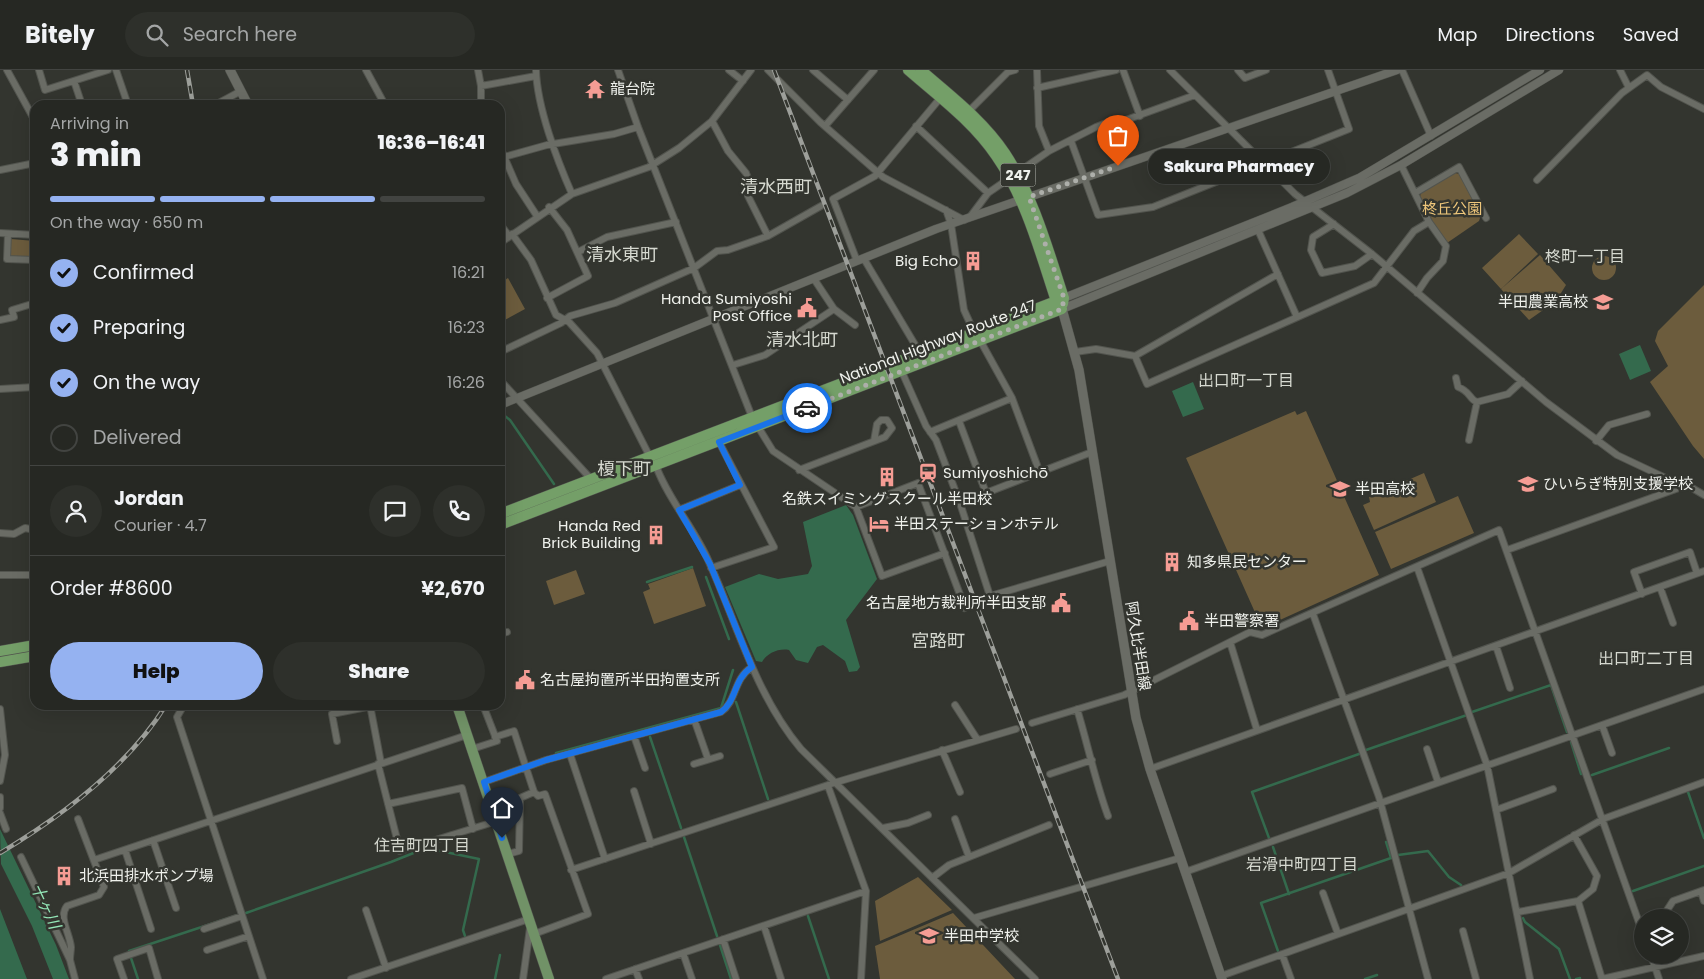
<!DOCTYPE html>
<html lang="en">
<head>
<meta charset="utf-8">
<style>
	:root { --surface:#262823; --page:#2e302b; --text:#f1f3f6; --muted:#a4a6a6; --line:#424441; --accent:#95b2f1 }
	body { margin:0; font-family:Poppins,"Noto Sans JP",sans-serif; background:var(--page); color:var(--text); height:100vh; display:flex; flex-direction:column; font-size:19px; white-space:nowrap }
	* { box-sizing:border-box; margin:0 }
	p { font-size:16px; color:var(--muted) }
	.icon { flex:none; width:28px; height:28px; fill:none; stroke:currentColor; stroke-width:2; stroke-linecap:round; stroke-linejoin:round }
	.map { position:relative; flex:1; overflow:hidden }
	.sheet { position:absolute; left:30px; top:30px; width:475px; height:610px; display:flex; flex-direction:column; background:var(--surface); border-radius:15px; box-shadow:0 5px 20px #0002,0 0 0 1px var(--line) }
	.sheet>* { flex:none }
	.tools { position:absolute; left:1634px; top:839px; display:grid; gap:10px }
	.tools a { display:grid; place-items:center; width:55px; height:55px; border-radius:50%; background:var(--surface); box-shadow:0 5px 20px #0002,0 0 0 1px var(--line); font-size:25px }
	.pin { position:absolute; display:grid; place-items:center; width:42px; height:42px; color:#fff; margin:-51px -21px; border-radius:50% 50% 50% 0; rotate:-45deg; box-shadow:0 0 5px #0007 }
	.pin .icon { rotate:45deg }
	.courier { position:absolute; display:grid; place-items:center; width:50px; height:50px; margin:-25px; border:4px solid #1a73e8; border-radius:50%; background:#fff; color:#222; box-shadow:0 1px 6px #0007 }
	.bubble { position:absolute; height:35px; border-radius:18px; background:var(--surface); box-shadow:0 5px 20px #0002,0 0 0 1px var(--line); font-size:16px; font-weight:800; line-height:35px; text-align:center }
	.summary em { font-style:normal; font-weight:800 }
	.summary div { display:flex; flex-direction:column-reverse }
	.summary { display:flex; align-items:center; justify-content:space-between; height:85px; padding:0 20px }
	h1 { font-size:32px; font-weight:800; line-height:38px }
	.bar { display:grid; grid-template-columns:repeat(4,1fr); gap:8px 5px; align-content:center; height:60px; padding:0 20px }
	.bar i { height:6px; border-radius:4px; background:var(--line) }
	.bar .on { background:var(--accent) }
	.bar p { grid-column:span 4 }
	.line { display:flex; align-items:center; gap:12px; padding:0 20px; border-top:1px solid var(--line) }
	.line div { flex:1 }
	.round { display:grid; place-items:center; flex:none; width:52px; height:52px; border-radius:26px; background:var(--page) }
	ol { padding:0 20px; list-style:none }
	li { display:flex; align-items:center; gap:15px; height:55px }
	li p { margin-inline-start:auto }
	li .icon { padding:5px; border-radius:50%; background:var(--accent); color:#111; stroke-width:4 }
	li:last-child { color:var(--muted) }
	li i { width:28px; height:28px; border:2px solid var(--line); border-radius:50% }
	.action { display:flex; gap:10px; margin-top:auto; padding:10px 20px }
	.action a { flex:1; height:58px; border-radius:30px; background:var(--accent); color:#111; font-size:20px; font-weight:800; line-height:58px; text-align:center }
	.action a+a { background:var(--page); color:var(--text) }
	header { display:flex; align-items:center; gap:30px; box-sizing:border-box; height:70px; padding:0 25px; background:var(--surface); border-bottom:1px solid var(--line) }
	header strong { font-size:24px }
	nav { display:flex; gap:28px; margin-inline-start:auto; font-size:18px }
	.search { width:350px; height:45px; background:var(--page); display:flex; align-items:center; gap:12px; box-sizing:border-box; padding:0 18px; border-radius:28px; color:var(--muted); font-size:19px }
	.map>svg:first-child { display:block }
	.green { fill:#6c5c3d }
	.water { fill:#346a4d }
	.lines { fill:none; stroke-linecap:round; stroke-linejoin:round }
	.stream { stroke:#346a4d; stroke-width:2.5 }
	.minor-casing { stroke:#52544e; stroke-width:8 }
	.tertiary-casing { stroke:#52544e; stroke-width:9 }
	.secondary-casing { stroke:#52544e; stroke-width:10 }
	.primary-casing { stroke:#52544e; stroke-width:11 }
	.trunk-casing { stroke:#52544e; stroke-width:11 }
	.minor { stroke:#6a6c65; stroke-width:6 }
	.tertiary { stroke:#6a6c65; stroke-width:8 }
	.secondary { stroke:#6a6c65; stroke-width:9 }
	.primary { stroke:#719267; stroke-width:10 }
	.trunk { stroke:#749f68; stroke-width:10 }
	.rail-casing { stroke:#9d9f9a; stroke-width:4.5 }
	.rail { stroke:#33352f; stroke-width:2.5; stroke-dasharray:8; stroke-linecap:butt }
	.done { stroke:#adafaa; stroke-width:5; stroke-dasharray:0 9 }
	.route { stroke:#1a73e8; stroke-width:6 }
	.labels { text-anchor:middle; stroke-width:5; stroke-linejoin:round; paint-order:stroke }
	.shield { fill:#33352f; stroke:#b7b9b3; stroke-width:1 }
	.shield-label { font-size:14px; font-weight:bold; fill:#eff1ec }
	.poi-label { font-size:15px; fill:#eff1ec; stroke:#33352f; text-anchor:start }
	.park-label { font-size:15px; fill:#efc77b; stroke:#33352f }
	.street-label { font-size:15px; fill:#eff1ec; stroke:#33352f }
	.neighbourhood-label { font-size:16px; fill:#d6d9d0; stroke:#33352f }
	.water-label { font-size:16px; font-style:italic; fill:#94e7b8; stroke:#33352f }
	.quarter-label { font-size:18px; fill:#d6d9d0; stroke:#33352f }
</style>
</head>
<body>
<header>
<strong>Bitely</strong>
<div class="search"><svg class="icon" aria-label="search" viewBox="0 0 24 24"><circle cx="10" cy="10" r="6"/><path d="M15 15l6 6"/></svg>Search here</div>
<nav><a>Map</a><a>Directions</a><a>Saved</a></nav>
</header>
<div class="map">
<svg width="1704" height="909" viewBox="0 0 1704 909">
	<rect width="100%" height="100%" fill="#33352f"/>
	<path class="green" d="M1455,103L1460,104L1481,145L1479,151L1447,173L1435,157L1420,127L1421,122Z
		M1519,164L1538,184L1501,219L1482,198Z
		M11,169L35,171V188L10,187Z
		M1540,185L1566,215L1556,231L1529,250L1501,219Z
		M1592 198a12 12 0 1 1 24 0a12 12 0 1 1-24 0Z
		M508,208L525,239L501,252L505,261L500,270V213Z
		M1704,215V389L1693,376L1650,312L1668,296L1655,271L1658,261Z
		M1295,341L1297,345L1306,341L1379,505L1262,558L1186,388Z
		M1424,403L1436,432L1374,460L1363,435L1370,432L1369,427Z
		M1458,426L1474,463L1391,499L1375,462Z
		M693,498L706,536L654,554L643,522L650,519L648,514Z
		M576,500L585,524L554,535L546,511Z
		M918,807L952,840L880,871L875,831Z
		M953,843L1015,909H880L875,876Z"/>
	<path class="water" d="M1640,275L1651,301L1630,310L1619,284Z
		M1193,312L1204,339L1183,347L1172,321Z
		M846,435L853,445L877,509L846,550L860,597L857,601L849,602L845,591L823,575L817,577L808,593L796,590L789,580C779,578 767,583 762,592L756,591L725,517L759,504L778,509L808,504L812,496L803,452Z
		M0,759L56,875L69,909H53L32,856L1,794Z
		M0,839L27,909H0Z"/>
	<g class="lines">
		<path class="stream" d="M500,342L510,350L554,414
			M706,507L729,569
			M647,512L692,497
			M736,632L768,729
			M1472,642L1551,615L1567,662
			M650,667L681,758
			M1571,672L1581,704
			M1366,680L1467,645
			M556,683L721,638L733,600
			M1592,705L1669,678
			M1688,722L1704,768
			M684,767L717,866
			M1269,768L1252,722L1359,684
			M1273,777L1289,824
			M1398,785L1428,781L1449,807L1461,815
			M1633,821L1704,796
			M246,843L391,792L426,778L479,789L463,860L465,866
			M808,846L829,909
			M1523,848L1525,852L1559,879L1570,909
			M720,875L731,909
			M129,881L238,845
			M1278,881L1261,833L1391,788L1386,772
			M131,888L138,909
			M495,909L500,885
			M1365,909L1377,905
			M1576,909L1580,908"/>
		<defs>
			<path id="minor" d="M7,0L35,51
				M39,0L45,20L108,0
				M116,0L128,35
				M366,0L385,35
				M478,0L481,16V35
				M536,0C537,37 557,90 572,124
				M618,0L638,57L752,347L773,381L856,437L882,506L945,483
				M729,0L743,11
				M768,0L820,52L883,107L964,150
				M813,0L848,30
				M1037,0L1039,56L1049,81
				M1123,0L1140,46
				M1170,0L1295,124L1372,184L1546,332L1617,385L1670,410L1687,415L1704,425
				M1238,0L1245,8L1266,0
				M1402,0L1431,66
				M1620,0L1629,18
				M74,11L82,35
				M481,16L536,6
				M1037,18L1116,0
				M115,35L127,31
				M215,35L241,21
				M967,43L1008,2L1015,0
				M712,51L728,81L746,103L749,111L747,120L748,126L768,166
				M825,56L874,0
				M916,56L988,123
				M1071,71L1098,145L1153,137L1349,59L1328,0
				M500,77L516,114L537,146
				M504,87L547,75L614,64L638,57
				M1401,95L1429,152L1446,176L1443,191L1427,208L1417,223
				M0,100L35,93
				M1537,110L1622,23L1647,5L1661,17L1704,39
				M1415,123L1459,97L1486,148
				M946,140L951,154L964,240L974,262
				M970,147L988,123L1049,81L1096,57L1109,52L1126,50L1195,25
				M500,154L509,166
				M1334,154L1313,167L1311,180L1322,203L1355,196L1372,184
				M1258,160L1297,247
				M0,163L35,165
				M8,164L7,189L35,190
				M512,164L531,190L556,245L569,252L597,283L650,387
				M500,173L572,124L649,97L679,78L712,51L751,0
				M578,182L607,167L676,152
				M864,189L920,283
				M857,191L833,129L875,106L942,26
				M814,209L834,239L855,255
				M547,228L588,206L567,160L549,137
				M0,250L14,247L12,240L35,233
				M981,272L1012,328L1040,403
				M500,282L561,253L570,246L615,233L694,198L717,181L728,180L768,166L821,136
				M1075,282L1096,279L1135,286L1278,204
				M1135,286L1147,314L1374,213L1414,161L1429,152
				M733,295L765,285L834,239
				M902,302L926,356L936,370L960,433L990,526L1110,491
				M1456,308L1458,317C1470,321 1470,330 1477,332L1508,324L1522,311
				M500,310L591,409
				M0,319L35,317
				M959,351L986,423
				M930,362L1012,328
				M1469,370L1477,332
				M1596,371L1609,355L1647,344
				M656,396C669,431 695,459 709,492C738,556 756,626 801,679L1035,909
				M799,400L885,367L892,358L887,350H881L877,354L874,371
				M960,433L1092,382
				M856,437L918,413L965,538
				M679,440L740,415
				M0,463L14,464L25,458L35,460
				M1507,480L1687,415
				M1417,497L1487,695L1530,909
				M711,498L774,477L719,372
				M0,505H35
				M1660,517L1673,553
				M1642,524L1634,502L1690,482L1697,503
				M500,544H501
				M1313,544L1379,727L1428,909
				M500,564L507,562
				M1230,572L1257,660
				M1496,576L1510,618
				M184,635L177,647L263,909
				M370,635L381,693
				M955,635L977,669
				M0,639L5,685L0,711
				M1077,639C1088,675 1095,711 1108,746
				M694,649L708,689
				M1032,653L1124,625L1250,562L1262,565L1499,460L1642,861
				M1602,655L1612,683
				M634,666L645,698
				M495,667L514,661L534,722L538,726L545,724L588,844L534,864
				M337,671L332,644L377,635
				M472,679L497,671L483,635
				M1427,679L1438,712
				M942,680L960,722
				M570,684L605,789
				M378,694L400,781L497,751
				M694,694L720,686
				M1150,699L1704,501
				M1050,704L1092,690
				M484,712L546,690L721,642C737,631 733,609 752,597
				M828,716L866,821L861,909
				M634,721L651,774
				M0,727V738
				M388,734L462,718L473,759
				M1496,740L1553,719
				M0,743L6,759
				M955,749L969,787
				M883,758L908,753L928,745
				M153,770L176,838
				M125,780L151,859
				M508,784L519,781L520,728L534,722
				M21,787L70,890L75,909
				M94,790L467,665
				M571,800L837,712L1016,659
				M1185,802L1704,619
				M932,808L949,795L1049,755
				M1701,821L1704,831
				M1323,823L1338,864
				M1578,831L1602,909
				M366,840L386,898
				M1518,842L1578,831L1593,819L1597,806L1574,765
				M974,848L1180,788
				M1662,848L1673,831L1704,820
				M764,856L781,909
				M204,859L242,846
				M1463,861L1476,909
				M723,869L736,909
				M207,880L249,866
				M683,883L692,909
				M1282,884L1291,909
				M1651,885L1659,909
				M70,890C70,885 71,881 71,877C70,864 58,847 67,836L99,825L104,817L78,749
				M635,899L639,909
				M1221,906L1509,803L1603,749L1704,712
				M124,909L117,889L149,878L158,909
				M351,909L529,849
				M523,909L530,858
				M606,909L866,821
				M1602,909L1704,886"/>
			<path id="tertiary" d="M1064,228L1292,137L1359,108L1540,0
				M1062,239L1347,123L1401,95L1559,0
				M500,335L936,159L1397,0"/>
			<path id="secondary" d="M230,0L248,35
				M1062,239L1079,300L1136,648L1150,699L1222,909"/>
			<path id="primary" d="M457,635L549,909"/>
			<path id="trunk" d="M908,0C939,27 973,52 996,86C1026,129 1040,183 1056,231L1060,237
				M921,0C951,26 983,50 1005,83C1034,127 1048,179 1064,228L1063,234
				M500,444L1064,228
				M500,455L1062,239
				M0,581L35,575
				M0,592L35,586"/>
		</defs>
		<use href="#minor" class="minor-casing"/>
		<use href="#tertiary" class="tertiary-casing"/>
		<use href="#secondary" class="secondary-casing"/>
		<use href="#primary" class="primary-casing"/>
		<use href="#trunk" class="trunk-casing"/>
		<use href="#minor" class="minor"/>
		<use href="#tertiary" class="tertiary"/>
		<use href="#secondary" class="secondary"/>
		<use href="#primary" class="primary"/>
		<use href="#trunk" class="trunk"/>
		<defs>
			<path id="rail" d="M187,0L193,35
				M774,0L1118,909
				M0,783C62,746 127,698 166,635"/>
		</defs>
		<use href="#rail" class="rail-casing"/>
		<use href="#rail" class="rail"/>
	</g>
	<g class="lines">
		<path class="done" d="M807,338L1062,239L1064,228L1029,127L1118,96"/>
		<path class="route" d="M502,768L484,712L546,690L721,642C737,631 733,609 752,597L710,494L679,440L740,415L719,372L807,338"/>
	</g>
	<defs>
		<symbol id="temple-bare" viewBox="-9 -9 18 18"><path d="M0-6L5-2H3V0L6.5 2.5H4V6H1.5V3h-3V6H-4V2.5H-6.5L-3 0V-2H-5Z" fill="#f59c94" stroke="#33352f" stroke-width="2.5" paint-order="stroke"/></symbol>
		<symbol id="building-bare" viewBox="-9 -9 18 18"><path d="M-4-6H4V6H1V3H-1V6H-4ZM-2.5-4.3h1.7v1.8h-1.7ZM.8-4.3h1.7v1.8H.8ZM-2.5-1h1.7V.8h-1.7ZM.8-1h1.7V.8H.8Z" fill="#f59c94" stroke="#33352f" stroke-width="2.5" paint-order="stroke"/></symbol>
		<symbol id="school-bare" viewBox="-9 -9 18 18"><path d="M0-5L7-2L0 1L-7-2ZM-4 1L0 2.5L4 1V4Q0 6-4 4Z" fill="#f59c94" stroke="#33352f" stroke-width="2.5" paint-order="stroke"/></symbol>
		<symbol id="civic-bare" viewBox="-9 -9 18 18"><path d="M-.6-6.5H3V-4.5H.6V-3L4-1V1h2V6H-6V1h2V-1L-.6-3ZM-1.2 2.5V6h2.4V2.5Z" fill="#f59c94" stroke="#33352f" stroke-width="2.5" paint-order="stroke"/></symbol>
		<symbol id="station-bare" viewBox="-9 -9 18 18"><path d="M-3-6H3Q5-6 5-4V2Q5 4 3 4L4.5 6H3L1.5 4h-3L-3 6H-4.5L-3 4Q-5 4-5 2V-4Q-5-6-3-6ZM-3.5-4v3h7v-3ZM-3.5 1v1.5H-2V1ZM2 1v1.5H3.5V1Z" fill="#f59c94" stroke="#33352f" stroke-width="2.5" paint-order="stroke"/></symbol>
		<symbol id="hotel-bare" viewBox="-9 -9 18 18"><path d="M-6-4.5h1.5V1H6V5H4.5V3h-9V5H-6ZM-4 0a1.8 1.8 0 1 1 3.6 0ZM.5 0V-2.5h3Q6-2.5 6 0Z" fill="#f59c94" stroke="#33352f" stroke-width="2.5" paint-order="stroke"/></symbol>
	</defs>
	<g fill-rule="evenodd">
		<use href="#temple-bare" x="581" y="5" width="28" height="28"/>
		<use href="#building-bare" x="959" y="177" width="28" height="28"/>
		<use href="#school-bare" x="1589" y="218" width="28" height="28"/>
		<use href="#civic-bare" x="793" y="224" width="28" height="28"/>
		<use href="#station-bare" x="914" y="389" width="28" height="28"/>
		<use href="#building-bare" x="873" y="393" width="28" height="28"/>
		<use href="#school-bare" x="1514" y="400" width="28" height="28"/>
		<use href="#school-bare" x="1326" y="405" width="28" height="28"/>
		<use href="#hotel-bare" x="865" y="440" width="28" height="28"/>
		<use href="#building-bare" x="642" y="451" width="28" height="28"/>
		<use href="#building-bare" x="1158" y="478" width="28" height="28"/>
		<use href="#civic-bare" x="1047" y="519" width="28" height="28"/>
		<use href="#civic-bare" x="1175" y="537" width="28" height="28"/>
		<use href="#civic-bare" x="511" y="596" width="28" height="28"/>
		<use href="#building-bare" x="50" y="792" width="28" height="28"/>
		<use href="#school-bare" x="915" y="852" width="28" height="28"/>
	</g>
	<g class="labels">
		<rect class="shield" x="1000.5" y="93.5" width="35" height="23" rx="4"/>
		<g class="shield-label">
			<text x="1018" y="110">247</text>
		</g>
		<g class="poi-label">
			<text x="610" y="24">龍台院</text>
			<text x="958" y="196" text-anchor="end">Big Echo</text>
			<text x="792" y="234" text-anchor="end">Handa Sumiyoshi<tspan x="792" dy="17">Post Office</tspan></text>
			<text x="1588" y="237" text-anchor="end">半田農業高校</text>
			<text x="943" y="408">Sumiyoshichō</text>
			<text x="1543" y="419">ひいらぎ特別支援学校</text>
			<text x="1355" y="424">半田高校</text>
			<text x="887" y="434" text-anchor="middle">名鉄スイミングスクール半田校</text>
			<text x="894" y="459">半田ステーションホテル</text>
			<text x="641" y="461" text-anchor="end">Handa Red<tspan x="641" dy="17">Brick Building</tspan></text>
			<text x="1187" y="497">知多県民センター</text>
			<text x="1046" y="538" text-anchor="end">名古屋地方裁判所半田支部</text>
			<text x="1204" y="556">半田警察署</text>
			<text x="540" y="615">名古屋拘置所半田拘置支所</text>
			<text x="79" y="811">北浜田排水ポンプ場</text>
			<text x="944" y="871">半田中学校</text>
		</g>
		<g class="park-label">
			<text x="1452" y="144">柊丘公園</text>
		</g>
		<g class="street-label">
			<text transform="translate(938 272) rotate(-21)" y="5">National Highway Route 247</text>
			<text transform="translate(1138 576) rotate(81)" y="5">阿久比半田線</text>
		</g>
		<g class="neighbourhood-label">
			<text x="1585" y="192">柊町一丁目</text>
			<text x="1246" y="316">出口町一丁目</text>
			<text x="1646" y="594">出口町二丁目</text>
			<text x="422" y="781">住吉町四丁目</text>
			<text x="1302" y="800">岩滑中町四丁目</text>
		</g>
		<g class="water-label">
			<text transform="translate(46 836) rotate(65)" y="6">十ヶ川</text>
		</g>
		<g class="quarter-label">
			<text x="776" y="123">清水西町</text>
			<text x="622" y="191">清水東町</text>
			<text x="802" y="276">清水北町</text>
			<text x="624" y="405">榎下町</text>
			<text x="938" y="577">宮路町</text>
		</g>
	</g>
</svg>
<div class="tools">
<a><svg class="icon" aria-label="layers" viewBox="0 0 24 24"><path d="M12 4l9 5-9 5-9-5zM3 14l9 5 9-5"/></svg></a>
</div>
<div class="pin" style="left:1118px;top:96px;background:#ea580c"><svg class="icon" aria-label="bag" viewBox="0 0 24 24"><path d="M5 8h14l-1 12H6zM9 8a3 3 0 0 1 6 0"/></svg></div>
<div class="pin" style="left:502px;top:768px;background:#1f2937"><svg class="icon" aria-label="home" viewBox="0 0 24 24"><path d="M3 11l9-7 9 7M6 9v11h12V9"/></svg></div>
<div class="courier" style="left:807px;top:338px"><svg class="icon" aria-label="car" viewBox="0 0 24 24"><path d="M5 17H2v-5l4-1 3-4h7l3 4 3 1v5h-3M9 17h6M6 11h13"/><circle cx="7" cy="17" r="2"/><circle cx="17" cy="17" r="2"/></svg></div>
<div class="bubble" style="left:1148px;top:79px;width:182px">Sakura Pharmacy</div>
<section class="sheet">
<div class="summary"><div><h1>3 min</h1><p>Arriving in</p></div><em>16:36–16:41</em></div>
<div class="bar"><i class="on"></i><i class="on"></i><i class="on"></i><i></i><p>On the way · 650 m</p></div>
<ol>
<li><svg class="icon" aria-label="check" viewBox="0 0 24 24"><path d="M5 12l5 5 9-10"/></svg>Confirmed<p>16:21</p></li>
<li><svg class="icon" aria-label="check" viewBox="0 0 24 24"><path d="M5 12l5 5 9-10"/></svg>Preparing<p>16:23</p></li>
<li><svg class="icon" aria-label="check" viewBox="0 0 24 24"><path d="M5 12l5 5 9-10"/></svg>On the way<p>16:26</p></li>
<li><i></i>Delivered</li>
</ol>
<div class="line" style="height:90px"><a class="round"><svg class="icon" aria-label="person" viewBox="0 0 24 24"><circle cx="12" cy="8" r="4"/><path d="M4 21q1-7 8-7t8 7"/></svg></a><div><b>Jordan</b><p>Courier · 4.7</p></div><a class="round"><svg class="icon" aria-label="chat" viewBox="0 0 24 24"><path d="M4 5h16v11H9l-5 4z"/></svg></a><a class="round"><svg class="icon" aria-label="phone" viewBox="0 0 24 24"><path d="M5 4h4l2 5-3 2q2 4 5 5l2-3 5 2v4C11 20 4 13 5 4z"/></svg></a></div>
<div class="line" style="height:65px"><div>Order #8600</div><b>¥2,670</b></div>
<div class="action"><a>Help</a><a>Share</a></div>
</section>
</div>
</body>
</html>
